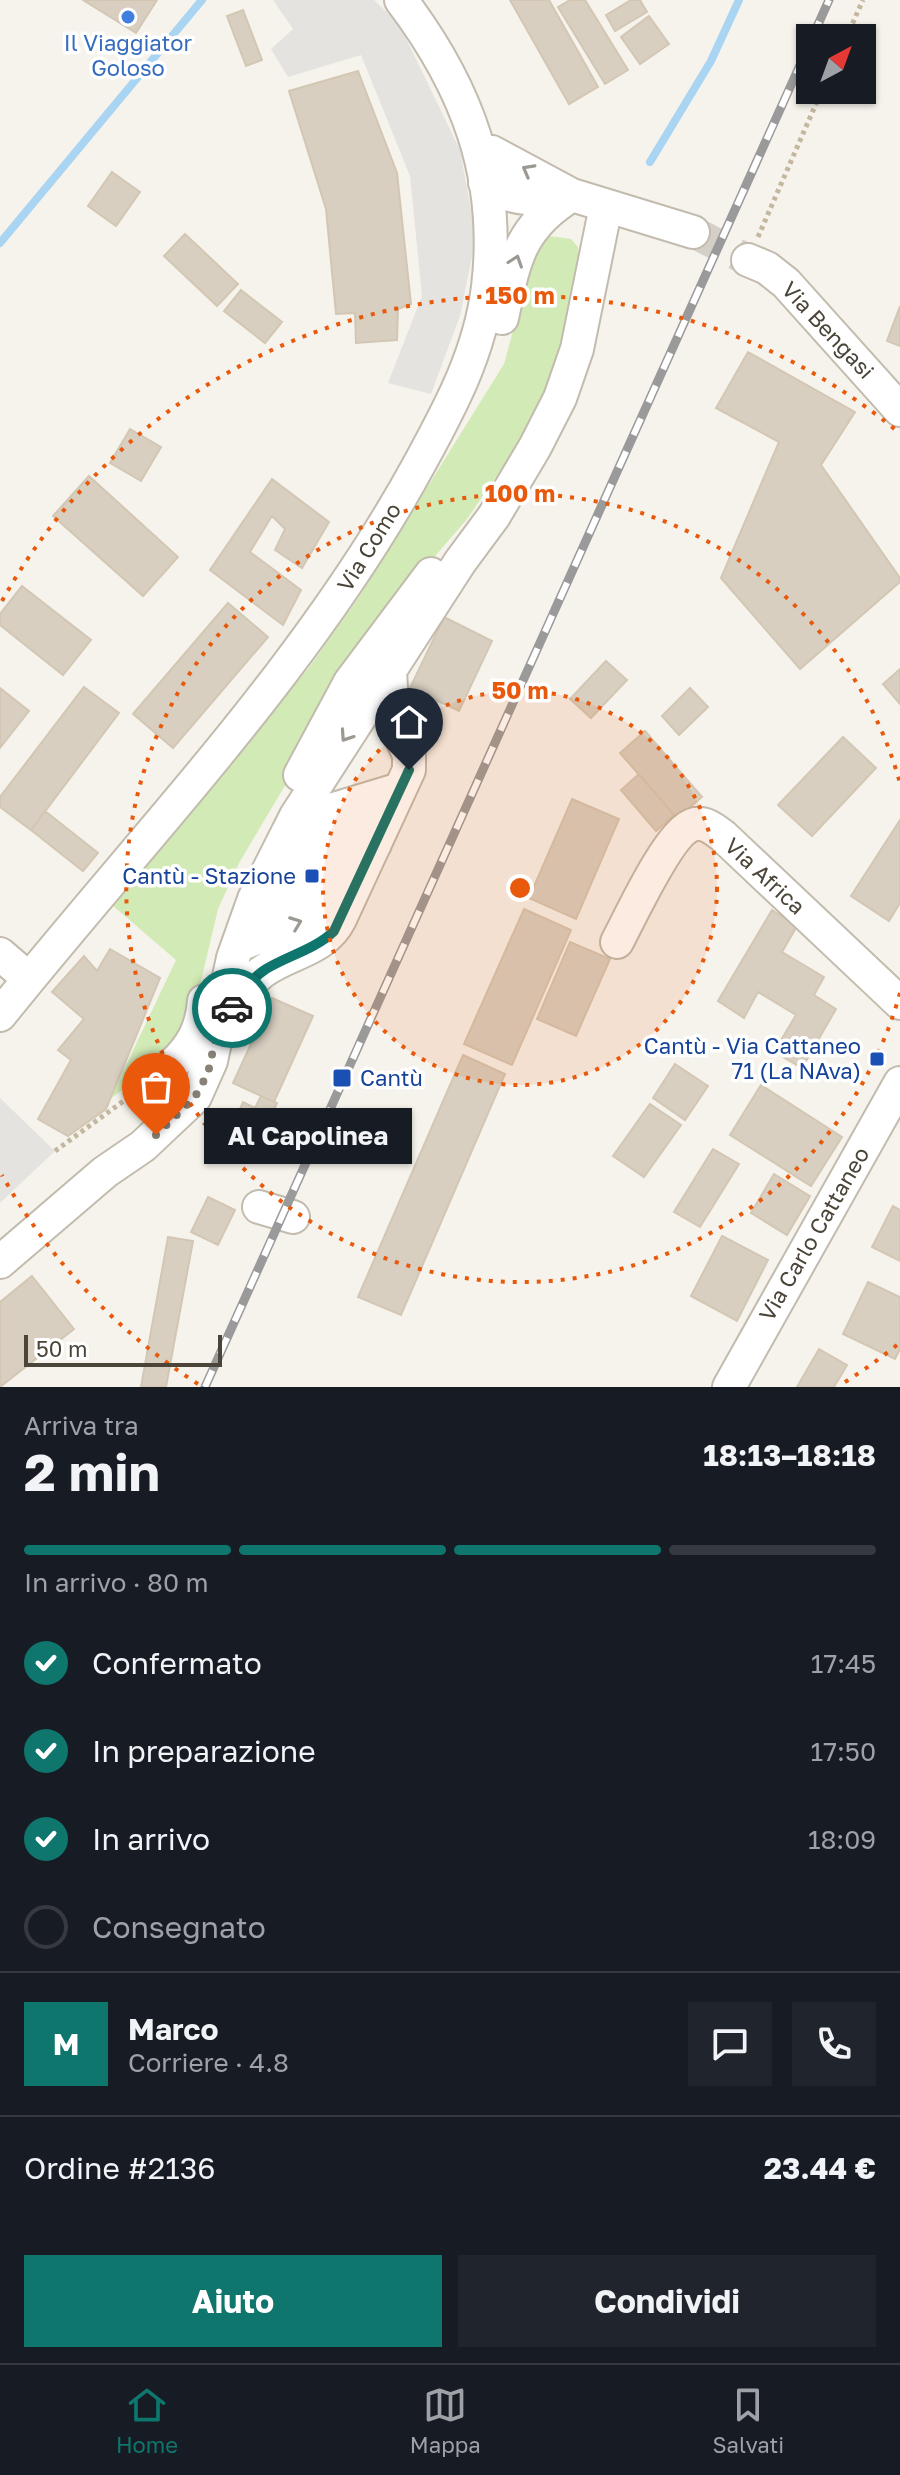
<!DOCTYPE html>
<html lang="it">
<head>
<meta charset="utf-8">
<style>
	:root { --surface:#171b24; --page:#20242c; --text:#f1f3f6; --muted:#9ea1a6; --line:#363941; --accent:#0f766e }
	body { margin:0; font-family:"Golos Text",sans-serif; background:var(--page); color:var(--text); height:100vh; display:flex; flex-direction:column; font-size:30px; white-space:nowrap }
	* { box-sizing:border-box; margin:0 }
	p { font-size:26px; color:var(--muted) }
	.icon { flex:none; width:44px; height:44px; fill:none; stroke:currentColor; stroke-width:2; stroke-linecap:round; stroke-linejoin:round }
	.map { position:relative; height:1387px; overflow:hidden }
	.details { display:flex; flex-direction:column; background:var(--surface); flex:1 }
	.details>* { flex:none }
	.needle { width:52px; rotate:41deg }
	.controls { position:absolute; left:796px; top:24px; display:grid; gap:16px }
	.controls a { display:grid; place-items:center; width:80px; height:80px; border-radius:0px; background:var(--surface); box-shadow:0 2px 6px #0004; font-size:40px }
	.scale { position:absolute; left:24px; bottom:20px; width:198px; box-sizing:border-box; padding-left:8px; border:4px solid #4b4439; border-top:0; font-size:22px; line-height:28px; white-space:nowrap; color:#4b4439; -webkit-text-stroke:6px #fff; paint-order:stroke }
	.pin { position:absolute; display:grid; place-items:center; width:68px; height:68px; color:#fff; margin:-82px -34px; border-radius:50% 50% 50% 0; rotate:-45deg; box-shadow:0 0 8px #0007 }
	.pin .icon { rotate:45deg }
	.courier { position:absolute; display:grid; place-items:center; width:80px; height:80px; margin:-40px; border:6px solid #0f766e; border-radius:50%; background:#fff; color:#222; box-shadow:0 2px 10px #0007 }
	.bubble { position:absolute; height:56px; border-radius:0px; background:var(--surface); box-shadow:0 2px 6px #0004; font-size:26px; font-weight:700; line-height:56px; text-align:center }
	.headline em { font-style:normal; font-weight:700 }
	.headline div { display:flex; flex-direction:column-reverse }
	.headline { display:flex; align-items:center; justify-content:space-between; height:136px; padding:0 24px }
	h1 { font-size:52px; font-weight:700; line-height:60px }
	.bar { display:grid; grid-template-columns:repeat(4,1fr); gap:12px 8px; align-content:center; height:96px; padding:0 24px }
	.bar i { height:10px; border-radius:6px; background:var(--line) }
	.bar .current { background:var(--accent) }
	.bar p { grid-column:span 4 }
	.line { display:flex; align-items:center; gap:20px; padding:0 24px; border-top:2px solid var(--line) }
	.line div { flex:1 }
	.round { display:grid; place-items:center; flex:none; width:84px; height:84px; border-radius:0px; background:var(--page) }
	ol { padding:0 24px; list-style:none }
	li { display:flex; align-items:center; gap:24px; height:88px }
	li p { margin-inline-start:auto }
	li .icon { padding:8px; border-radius:50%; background:var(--accent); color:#fff; stroke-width:4 }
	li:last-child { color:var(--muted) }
	li i { width:44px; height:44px; border:4px solid var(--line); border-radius:50% }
	.action { display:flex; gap:16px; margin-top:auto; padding:16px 24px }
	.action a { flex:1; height:92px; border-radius:0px; background:var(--accent); color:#fff; font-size:32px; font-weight:700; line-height:92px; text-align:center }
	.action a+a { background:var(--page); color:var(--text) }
	.menu { display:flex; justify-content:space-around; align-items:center; height:112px; border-top:2px solid var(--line); background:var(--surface); font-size:22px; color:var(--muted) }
	.menu a { display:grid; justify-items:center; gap:4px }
	.menu .current { color:var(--accent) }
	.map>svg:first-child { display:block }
	.green { fill:#d2eab5 }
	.parking { fill:#e5e3e0 }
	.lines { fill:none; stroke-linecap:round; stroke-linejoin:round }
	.stream { stroke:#a9d4f2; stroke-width:8 }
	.building { fill:#d8cfc1; stroke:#d3c7b4; stroke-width:2 }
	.minor-tunnel { stroke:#d4d0c8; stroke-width:32; stroke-dasharray:32 16; stroke-linecap:butt }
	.minor-casing { stroke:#c2bbae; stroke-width:36 }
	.path { stroke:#c4b79f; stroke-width:5; stroke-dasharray:4 4; stroke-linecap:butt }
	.minor { stroke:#fff; stroke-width:32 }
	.rail-casing { stroke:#9a9a9a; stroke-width:9 }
	.rail { stroke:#fff; stroke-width:6; stroke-dasharray:18; stroke-linecap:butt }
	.oneway { stroke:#9c9892 }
	.done { stroke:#878178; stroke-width:8; stroke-dasharray:0 14.4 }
	.route { stroke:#0f766e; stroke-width:10 }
	.ring { fill:none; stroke:#e8590c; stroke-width:4; stroke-dasharray:4 8 }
	.shop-dot { fill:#3f7fe0; stroke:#fff; stroke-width:3 }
	.transit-dot { fill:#1a4fb4; stroke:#fff; stroke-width:3 }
	.labels { text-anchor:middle; stroke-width:7; stroke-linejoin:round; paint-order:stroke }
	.shop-label { font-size:22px; fill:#366cbe; stroke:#fff }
	.street-label { font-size:22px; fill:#4b4439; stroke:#fff }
	.transit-label { font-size:22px; fill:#164399; stroke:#fff; text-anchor:end }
	.centre { fill:#e8590c; stroke:#fff; stroke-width:4 }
	.ring-label { font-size:24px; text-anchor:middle; font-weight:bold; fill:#e8590c; stroke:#fff; stroke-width:7; stroke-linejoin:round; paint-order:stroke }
</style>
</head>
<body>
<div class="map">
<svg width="900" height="1387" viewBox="0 0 900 1387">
	<rect width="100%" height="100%" fill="#f6f3ec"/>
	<path class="green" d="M550,236L571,239L578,247L579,267L573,306L554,370L522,439L467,519L418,576L283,789L239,863L218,909L201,981L200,1005L175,1052L110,1099L176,960L112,905L242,743L308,669L359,597L504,364L521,301L523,271L540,242Z"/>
	<path class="parking" d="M273,0H374L399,24L460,150L476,237L460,316L431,394L388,383L422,296L410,176L361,55L288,77L271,49L293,29Z
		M0,1098L55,1151L0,1203Z"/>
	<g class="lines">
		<path class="stream" d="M650,162L711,61L739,0
			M0,243L202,0"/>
	</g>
	<path class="building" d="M83,0H157L136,33Z
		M510,0H549L598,87L569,104Z
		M570,0H585L628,70L605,84L558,7Z
		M631,0H640L647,12L615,31L606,15Z
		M243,10L262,60L246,66L227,16Z
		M649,16L669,44L640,64L621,37Z
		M358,71L397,173L411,304L398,309L397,340L356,343L355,313L336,314L326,209L289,91Z
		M112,172L140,192L116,226L88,206Z
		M185,234L238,284L217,306L164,256Z
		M241,290L282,322L265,343L224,311Z
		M900,306V346L887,341Z
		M748,352L855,412L821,465L900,578V582L800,669L721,578L779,442L716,408Z
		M130,429L161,447L141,481L110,463Z
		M89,476L178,557L143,596L53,516Z
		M272,479L329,522L302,568L275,550L285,529L272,516L250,552L301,590L283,625L210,570Z
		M22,586L91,640L63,675L0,625V614Z
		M228,603L268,637L173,748L133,714Z
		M444,617L492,641L459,711L410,688Z
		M606,661L627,680L591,718L570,699Z
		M900,669V704L883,684Z
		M84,687L119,713L31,830L0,807V797Z
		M0,688L29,711L0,748Z
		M690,688L708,707L679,735L662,716Z
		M645,731L702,797L677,818L620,753Z
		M843,737L876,768L812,836L778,805Z
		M639,774L674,815L656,831L621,790Z
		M572,799L619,819L576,919L529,898Z
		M45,811L98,853L83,871L31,830Z
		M900,820V903L889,921L851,896Z
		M524,909L571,930L512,1065L464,1044Z
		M772,910L797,926L782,952L824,977L814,995L836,1009L802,1068L774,1052L796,1015L758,992L744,1018L718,1001Z
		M570,942L610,959L576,1036L537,1019Z
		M110,949L160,978L106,1109L68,1136L38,1119L71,1060L58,1050L84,1019L52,992L84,956L97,971Z
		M272,998L313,1016L274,1102L233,1083Z
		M463,1055L505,1074L401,1315L358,1297Z
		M675,1064L708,1086L685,1120L653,1098Z
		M761,1085L842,1137L811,1186L730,1135Z
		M261,1096L277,1103L250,1163L222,1150L243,1102L255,1108Z
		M650,1104L681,1125L644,1177L613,1156Z
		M713,1149L739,1164L700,1227L674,1212Z
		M774,1174L810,1196L787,1235L751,1213Z
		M208,1197L235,1210L218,1245L191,1232Z
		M893,1206L900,1210V1261L872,1247Z
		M722,1236L768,1260L737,1321L691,1296Z
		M168,1237L193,1241L166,1387H141Z
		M32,1276L74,1329L0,1387V1302Z
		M868,1282L900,1297V1349L895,1359L843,1334Z
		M819,1349L847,1365L834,1387H797Z"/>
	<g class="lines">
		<path class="minor-tunnel" d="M693,232L748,260"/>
		<defs>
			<path id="minor" d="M481,151L492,152L572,195L693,232
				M485,183C512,202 539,200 570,195
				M748,260L767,268L786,283L900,410
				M502,318C514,261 519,227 572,195
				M300,775L350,682L431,574
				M293,835L301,819L400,789
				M286,849L377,817
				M271,878L375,844
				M255,911L362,871
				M617,942C630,918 670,829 695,824C706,822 715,830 723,836L900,1003
				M244,943L347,903
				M0,954L29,979
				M0,1015C145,834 310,666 421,461C451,406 480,352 488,287C501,177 467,87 401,0
				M226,1017C237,1002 247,983 262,972C289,952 324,951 340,919L409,770V755L393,719L390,672
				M172,1065C192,1047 202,1028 204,1001
				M259,1207L293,1217
				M0,1262L105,1172L143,1146L195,1097L211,1061L233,958L254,899L296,816L460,562L494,516L535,447L560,398L577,349L606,206
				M729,1387L900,1083"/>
		</defs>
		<use href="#minor" class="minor-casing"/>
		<path class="path" d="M846,38L863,0
			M758,237L822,90
			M55,1151L151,1081"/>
		<use href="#minor" class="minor"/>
		<defs>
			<path id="rail" d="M812,38L829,0
				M205,1387L810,43"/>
		</defs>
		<use href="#rail" class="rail-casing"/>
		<use href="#rail" class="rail"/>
	</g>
	<defs><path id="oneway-chevron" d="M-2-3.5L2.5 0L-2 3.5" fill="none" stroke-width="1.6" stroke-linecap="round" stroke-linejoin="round" transform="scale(2)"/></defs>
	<g class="oneway">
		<use href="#oneway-chevron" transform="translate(528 170) rotate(-151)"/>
		<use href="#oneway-chevron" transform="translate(516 261) rotate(-71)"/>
		<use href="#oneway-chevron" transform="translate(346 736) rotate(124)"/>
		<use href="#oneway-chevron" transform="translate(296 923) rotate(-21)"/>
	</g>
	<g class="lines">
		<path class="done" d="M156,1135L195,1097L208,1073L218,1027L232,1008"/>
		<path class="route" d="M232,1008C243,994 251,978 266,969C289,955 314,950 334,931L409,770"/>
	</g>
	<circle cx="520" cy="888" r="197" fill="#e8590c" fill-opacity=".12"/>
	<g class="ring">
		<circle cx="520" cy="888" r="197"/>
		<path d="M900 993A394 394 0 1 1 900 783"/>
		<path d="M897 1345A592 592 0 0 1 842 1384M198 1384A592 592 0 0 1 2 1175M2 601A592 592 0 0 1 897 431"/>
	</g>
	<circle class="shop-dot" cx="128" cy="17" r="8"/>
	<g class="transit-dot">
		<rect x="304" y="868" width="16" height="16" rx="4"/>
		<rect x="869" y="1051" width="16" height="16" rx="4"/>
		<rect x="332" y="1068" width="20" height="20" rx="4"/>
	</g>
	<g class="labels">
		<g class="shop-label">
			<text x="128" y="51">Il Viaggiator<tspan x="128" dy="25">Goloso</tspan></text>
		</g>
		<g class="street-label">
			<text transform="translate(828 330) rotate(47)" y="8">Via Bengasi</text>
			<text transform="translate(369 547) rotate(-58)" y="8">Via Como</text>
			<text transform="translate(765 876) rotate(43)" y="8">Via Africa</text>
			<text transform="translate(814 1234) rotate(-60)" y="8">Via Carlo Cattaneo</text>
		</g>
		<g class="transit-label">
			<text x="296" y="884">Cantù - Stazione</text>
			<text x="861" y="1054">Cantù - Via Cattaneo<tspan x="861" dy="25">71 (La NAva)</tspan></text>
			<text x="360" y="1086" text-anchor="start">Cantù</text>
		</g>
	</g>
	<circle cx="520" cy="888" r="12" class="centre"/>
	<g class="ring-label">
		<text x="520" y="304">150 m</text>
		<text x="520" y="502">100 m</text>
		<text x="520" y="699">50 m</text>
	</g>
</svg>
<div class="controls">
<a><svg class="needle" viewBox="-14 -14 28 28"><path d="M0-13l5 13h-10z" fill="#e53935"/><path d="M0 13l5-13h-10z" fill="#9ea1a6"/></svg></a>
</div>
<div class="scale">50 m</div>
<div class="pin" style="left:156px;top:1135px;background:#ea580c"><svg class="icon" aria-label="bag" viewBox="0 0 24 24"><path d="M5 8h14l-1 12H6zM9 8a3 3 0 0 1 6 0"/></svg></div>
<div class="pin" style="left:409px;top:770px;background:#1f2937"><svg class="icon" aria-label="home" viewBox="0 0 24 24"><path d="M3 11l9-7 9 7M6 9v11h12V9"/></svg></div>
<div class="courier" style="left:232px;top:1008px"><svg class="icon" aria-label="car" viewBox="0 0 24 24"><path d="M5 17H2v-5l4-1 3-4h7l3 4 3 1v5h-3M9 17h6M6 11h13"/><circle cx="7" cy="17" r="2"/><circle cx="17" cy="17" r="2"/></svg></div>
<div class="bubble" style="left:204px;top:1108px;width:208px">Al Capolinea</div>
</div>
<section class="details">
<div class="headline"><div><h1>2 min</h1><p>Arriva tra</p></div><em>18:13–18:18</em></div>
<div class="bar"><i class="current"></i><i class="current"></i><i class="current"></i><i></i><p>In arrivo · 80 m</p></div>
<ol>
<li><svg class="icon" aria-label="check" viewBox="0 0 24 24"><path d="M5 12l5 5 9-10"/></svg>Confermato<p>17:45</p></li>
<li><svg class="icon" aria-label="check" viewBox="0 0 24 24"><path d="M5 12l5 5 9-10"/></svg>In preparazione<p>17:50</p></li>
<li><svg class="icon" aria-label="check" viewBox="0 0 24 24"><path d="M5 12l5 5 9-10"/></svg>In arrivo<p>18:09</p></li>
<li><i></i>Consegnato</li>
</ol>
<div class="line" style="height:144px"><b class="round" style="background:var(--accent);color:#fff">M</b><div><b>Marco</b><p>Corriere · 4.8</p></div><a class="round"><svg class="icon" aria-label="chat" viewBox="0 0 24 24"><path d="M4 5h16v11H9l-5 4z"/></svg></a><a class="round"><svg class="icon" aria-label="phone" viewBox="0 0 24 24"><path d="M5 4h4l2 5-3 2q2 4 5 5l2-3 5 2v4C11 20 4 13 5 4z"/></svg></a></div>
<div class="line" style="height:104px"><div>Ordine #2136</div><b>23.44 €</b></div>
<div class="action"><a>Aiuto</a><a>Condividi</a></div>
</section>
<nav class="menu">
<a class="current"><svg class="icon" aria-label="home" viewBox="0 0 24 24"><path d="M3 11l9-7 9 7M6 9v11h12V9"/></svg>Home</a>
<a><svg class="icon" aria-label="map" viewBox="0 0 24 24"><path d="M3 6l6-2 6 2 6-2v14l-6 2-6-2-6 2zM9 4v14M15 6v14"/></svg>Mappa</a>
<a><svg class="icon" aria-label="saved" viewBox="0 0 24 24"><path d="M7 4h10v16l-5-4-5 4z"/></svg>Salvati</a>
</nav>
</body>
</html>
